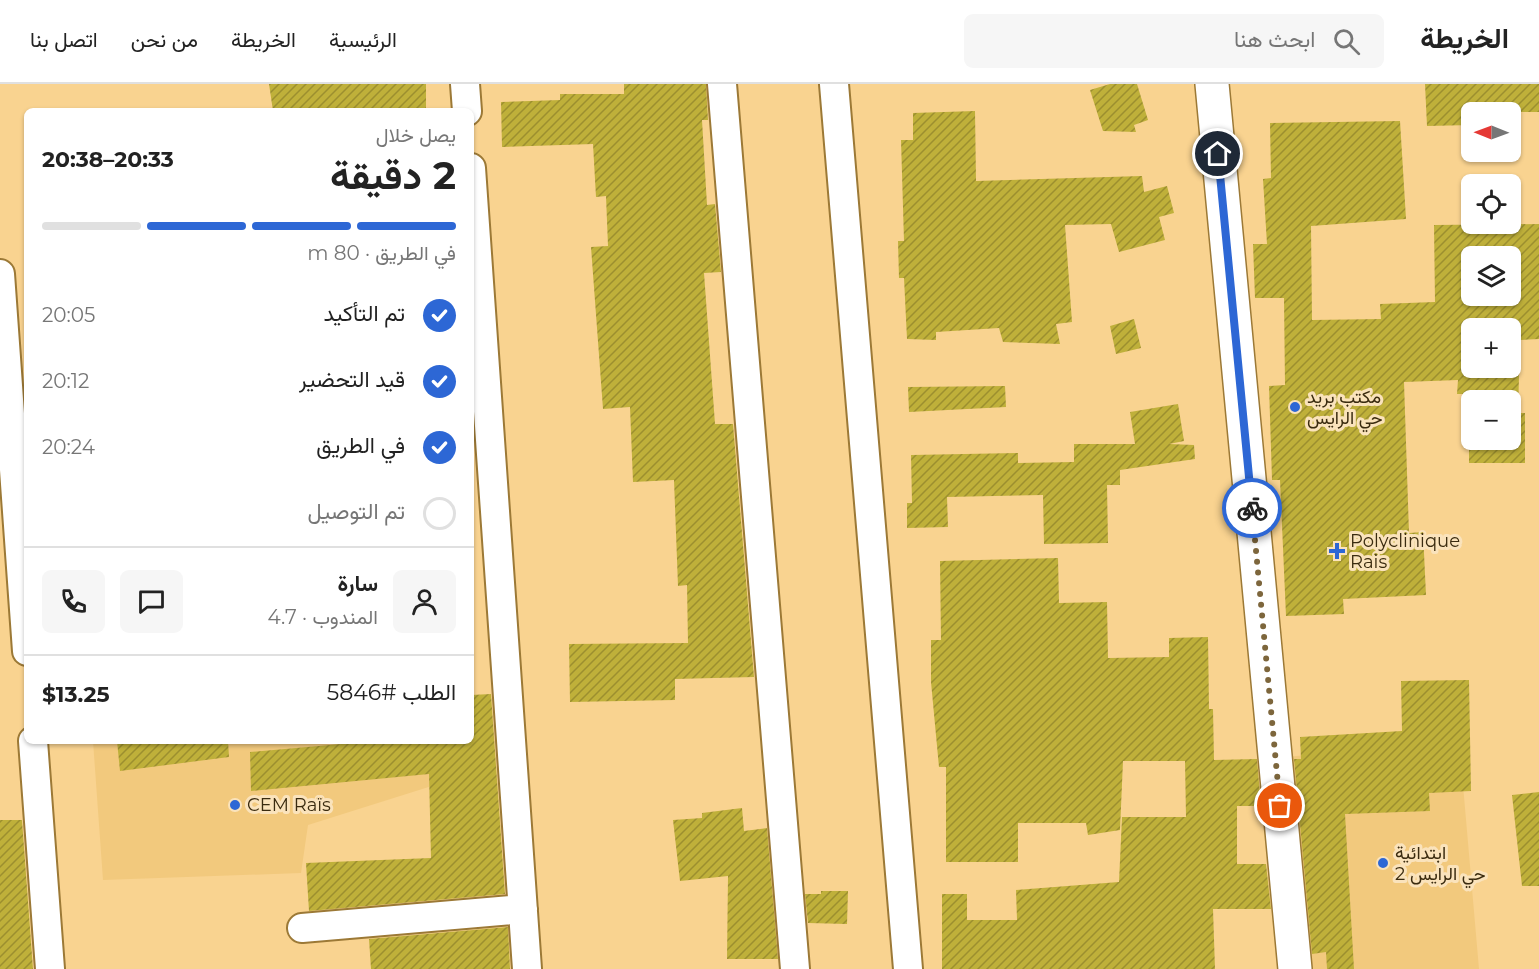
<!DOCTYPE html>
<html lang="ar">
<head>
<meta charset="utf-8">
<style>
	:root { --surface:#fff; --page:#f6f6f6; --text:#222; --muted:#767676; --line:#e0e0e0; --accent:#2d67d5 }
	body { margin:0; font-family:Montserrat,Vazirmatn,sans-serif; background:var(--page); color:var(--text); direction:rtl; height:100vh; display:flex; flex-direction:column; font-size:22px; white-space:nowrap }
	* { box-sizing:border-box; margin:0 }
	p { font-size:20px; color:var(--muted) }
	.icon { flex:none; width:33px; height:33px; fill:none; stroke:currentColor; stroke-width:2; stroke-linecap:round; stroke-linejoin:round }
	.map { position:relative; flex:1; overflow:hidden; direction:ltr }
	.sheet { position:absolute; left:24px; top:24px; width:450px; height:636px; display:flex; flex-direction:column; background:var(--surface); border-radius:9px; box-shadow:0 2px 4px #0004; direction:rtl }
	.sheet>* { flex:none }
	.needle { width:39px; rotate:271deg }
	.buttons { position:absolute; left:1461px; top:18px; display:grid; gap:12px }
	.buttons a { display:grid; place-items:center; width:60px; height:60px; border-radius:9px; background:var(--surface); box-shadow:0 2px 4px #0004; font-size:30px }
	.pin { position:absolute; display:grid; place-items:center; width:51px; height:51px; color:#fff; margin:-26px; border:3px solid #fff; border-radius:50%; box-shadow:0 2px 6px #0007 }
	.courier { position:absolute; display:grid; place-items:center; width:60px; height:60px; margin:-30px; border:4px solid #2d67d5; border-radius:50%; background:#fff; color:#222; box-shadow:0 2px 8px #0007 }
	.head em { font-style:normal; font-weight:700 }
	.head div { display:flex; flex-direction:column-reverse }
	.head { display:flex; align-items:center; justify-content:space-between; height:102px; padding:0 18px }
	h1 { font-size:39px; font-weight:700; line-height:45px }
	.bar { display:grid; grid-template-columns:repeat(4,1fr); gap:9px 6px; align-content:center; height:72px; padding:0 18px }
	.bar i { height:8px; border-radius:4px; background:var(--line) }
	.bar .active { background:var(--accent) }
	.bar p { grid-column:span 4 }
	.line { display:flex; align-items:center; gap:15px; padding:0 18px; border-top:2px solid var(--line) }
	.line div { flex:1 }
	.round { display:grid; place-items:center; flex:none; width:63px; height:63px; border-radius:9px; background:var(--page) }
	ol { padding:0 18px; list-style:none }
	li { display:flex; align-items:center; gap:18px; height:66px }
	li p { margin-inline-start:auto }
	li .icon { padding:6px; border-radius:50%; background:var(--accent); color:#fff; stroke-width:4 }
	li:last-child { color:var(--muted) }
	li i { width:33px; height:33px; border:3px solid var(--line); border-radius:50% }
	header { display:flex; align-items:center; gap:36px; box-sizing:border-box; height:84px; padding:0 30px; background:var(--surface); border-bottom:2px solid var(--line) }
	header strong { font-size:28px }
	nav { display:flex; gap:33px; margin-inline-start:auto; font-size:21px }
	.search { width:420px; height:54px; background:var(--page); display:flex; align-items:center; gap:15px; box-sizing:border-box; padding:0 21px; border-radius:9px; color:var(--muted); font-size:22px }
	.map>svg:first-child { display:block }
	.built { fill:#f2c97d }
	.building { fill:url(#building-hatch); fill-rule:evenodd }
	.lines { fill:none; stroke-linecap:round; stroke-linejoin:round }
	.minor-casing { stroke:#9c7936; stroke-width:32 }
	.tertiary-casing { stroke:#9c7936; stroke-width:36 }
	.minor { stroke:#fff; stroke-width:28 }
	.tertiary { stroke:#fff; stroke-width:33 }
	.done { stroke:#7d663c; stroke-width:6; stroke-dasharray:0 10.8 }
	.route { stroke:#2d67d5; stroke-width:8 }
	.poi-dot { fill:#2d67d5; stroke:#fae3bc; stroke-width:2 }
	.labels { text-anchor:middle; stroke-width:6; stroke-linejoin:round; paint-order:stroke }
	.poi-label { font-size:18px; fill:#3a2b0f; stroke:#fae3bc; text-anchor:start }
</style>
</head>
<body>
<header>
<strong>الخريطة</strong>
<div class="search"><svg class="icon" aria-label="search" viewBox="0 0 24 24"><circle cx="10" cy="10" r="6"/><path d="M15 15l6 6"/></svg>ابحث هنا</div>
<nav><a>الرئيسية</a><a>الخريطة</a><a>من نحن</a><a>اتصل بنا</a></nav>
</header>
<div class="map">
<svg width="1539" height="885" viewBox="0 0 1539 885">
	<defs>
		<pattern id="building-hatch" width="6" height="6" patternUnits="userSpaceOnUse" patternTransform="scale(1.5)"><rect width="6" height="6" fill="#bfb03a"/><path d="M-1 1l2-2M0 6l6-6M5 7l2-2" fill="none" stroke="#9c8f2f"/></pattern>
	</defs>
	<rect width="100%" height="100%" fill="#f9d390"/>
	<path class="built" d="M1459,655L1479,885H1304L1287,673Z
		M93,657H432L435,701L308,741L301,789L103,796Z"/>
	<path class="building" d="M269,0H426V27H273Z
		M624,0H706L708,36H702L707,121L715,120L721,188L704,189L715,340H733L754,593L675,595V616L570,618L569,560L688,559L687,501L678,502L674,396L633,398L630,323L603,325L591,163L608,162L606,112L596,113L593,60L502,63L501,18L560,16V10H624Z
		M1110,0H1137L1148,36L1134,41L1136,48L1103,47L1090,6Z
		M1425,0H1539V28H1472V41L1427,42Z
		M975,27L976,97L1142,92L1144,108L1167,102L1174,129L1159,133L1165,156L1119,168L1111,140L1065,141L1072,238L1056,240L1060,260L1003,258L999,244L936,248V256L907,255L904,194H899L898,157H904L901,56H913V29Z
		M1400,37L1406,135L1311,142L1312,236L1381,235L1380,220L1435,218L1434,141L1539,140V255L1520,256L1518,329H1525V379H1469V310H1457L1458,296L1404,298L1409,449L1423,448L1426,511L1343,515L1344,530L1286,532L1280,396H1272L1269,302L1285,301L1284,214H1255L1253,160H1267L1263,95L1271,94L1270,39ZM1472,172H1510V212H1472ZM1472,244H1510V284H1472ZM1472,316H1510V356H1472Z
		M1134,235L1141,264L1116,270L1110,242Z
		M1005,302L1006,323L909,328L908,303Z
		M1178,320L1184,357L1169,360L1194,361L1195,375L1120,386V401H1107L1108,459L1044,460L1043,411L947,413L948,443L907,444V419H912L911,371L1018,369V379L1074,378V360H1135L1130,328Z
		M1058,474L1059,519L1107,518L1108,574L1169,573V554L1208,553L1209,625H1213L1214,676L1257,675L1261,722H1237V780H1266L1271,825H1213L1215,885H942V810H967V836H1017L1016,806L1119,798L1122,733H1186L1185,677H1123L1120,746L1088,751L1086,739H1018V778H946V683H939L931,598V556H941L940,477Z
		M1469,596L1471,707L1429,709L1430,727L1345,730L1354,885H1327L1326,868L1312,870L1294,675H1301L1300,653L1402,647L1401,597Z
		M491,610L505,810L309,827L306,779L431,774L429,690L251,707L250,668L375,657H471V611Z
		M117,657H228L229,673L120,687Z
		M1539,708V802H1522L1512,711Z
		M742,724L744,747L767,744L778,875H727L728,792L680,797L673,736L702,734V729Z
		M0,736H22L33,885H0Z
		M821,807H848L847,840L808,839L805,810H821Z
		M508,843L510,885H371L369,855Z"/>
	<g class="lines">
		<defs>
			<path id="minor" d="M465,0L467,27
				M722,0L795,885
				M834,0L908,885
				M471,84L527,885
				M0,190L27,567
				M33,657L50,885
				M302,844L523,825"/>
			<path id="tertiary" d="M1212,0L1295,885"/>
		</defs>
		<use href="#minor" class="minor-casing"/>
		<use href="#tertiary" class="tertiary-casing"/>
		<use href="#minor" class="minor"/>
		<use href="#tertiary" class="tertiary"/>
	</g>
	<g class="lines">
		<path class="done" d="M1252,424L1280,722"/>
		<path class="route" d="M1218,70L1252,424"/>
	</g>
	<g class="poi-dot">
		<circle cx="1295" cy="323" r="6"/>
		<path d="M1334 458h6v6h6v6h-6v6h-6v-6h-6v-6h6z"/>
		<circle cx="235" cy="721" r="6"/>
		<circle cx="1383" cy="779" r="6"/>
	</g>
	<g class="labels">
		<g class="poi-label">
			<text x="1307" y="319">مكتب بريد<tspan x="1307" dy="21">حي الرايس</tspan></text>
			<text x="1350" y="463">Polyclinique<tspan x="1350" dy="21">Rais</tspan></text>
			<text x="247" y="727">CEM Raïs</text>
			<text x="1395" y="775">ابتدائية<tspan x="1395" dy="21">حي الرايس 2</tspan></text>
		</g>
	</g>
</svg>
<div class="buttons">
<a><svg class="needle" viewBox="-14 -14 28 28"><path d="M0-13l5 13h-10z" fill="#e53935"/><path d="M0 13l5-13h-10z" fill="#767676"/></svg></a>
<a><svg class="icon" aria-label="locate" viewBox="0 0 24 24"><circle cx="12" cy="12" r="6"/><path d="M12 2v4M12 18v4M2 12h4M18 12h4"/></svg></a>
<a><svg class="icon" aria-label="layers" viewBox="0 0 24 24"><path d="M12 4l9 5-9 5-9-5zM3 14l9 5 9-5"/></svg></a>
<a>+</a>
<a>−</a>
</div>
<div class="pin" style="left:1280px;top:722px;background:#ea580c"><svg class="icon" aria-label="bag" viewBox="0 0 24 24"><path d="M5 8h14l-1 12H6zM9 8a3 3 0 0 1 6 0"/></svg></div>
<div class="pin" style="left:1218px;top:70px;background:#1f2937"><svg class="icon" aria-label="home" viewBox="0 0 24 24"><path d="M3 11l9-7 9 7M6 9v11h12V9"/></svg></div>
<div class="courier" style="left:1252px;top:424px"><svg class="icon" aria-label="bike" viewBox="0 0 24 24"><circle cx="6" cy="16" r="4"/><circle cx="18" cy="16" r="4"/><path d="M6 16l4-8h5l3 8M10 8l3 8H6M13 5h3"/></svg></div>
<section class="sheet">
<div class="head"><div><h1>2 دقيقة</h1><p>يصل خلال</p></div><em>20:33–20:38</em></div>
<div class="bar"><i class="active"></i><i class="active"></i><i class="active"></i><i></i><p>في الطريق · 80 m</p></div>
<ol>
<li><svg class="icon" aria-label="check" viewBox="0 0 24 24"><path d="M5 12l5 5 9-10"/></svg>تم التأكيد<p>20:05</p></li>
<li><svg class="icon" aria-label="check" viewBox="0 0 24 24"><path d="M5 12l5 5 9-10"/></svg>قيد التحضير<p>20:12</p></li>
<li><svg class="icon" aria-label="check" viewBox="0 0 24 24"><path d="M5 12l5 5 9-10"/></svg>في الطريق<p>20:24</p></li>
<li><i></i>تم التوصيل</li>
</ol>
<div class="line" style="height:108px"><a class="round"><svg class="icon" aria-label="person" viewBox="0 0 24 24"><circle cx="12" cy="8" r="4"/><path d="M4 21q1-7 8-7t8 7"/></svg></a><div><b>سارة</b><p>المندوب · 4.7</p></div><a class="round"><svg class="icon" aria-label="chat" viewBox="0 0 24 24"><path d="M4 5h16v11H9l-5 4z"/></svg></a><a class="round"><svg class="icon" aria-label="phone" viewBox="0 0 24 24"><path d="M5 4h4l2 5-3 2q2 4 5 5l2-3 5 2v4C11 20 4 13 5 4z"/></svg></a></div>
<div class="line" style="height:78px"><div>الطلب #5846</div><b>$13.25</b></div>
</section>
</div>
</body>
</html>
